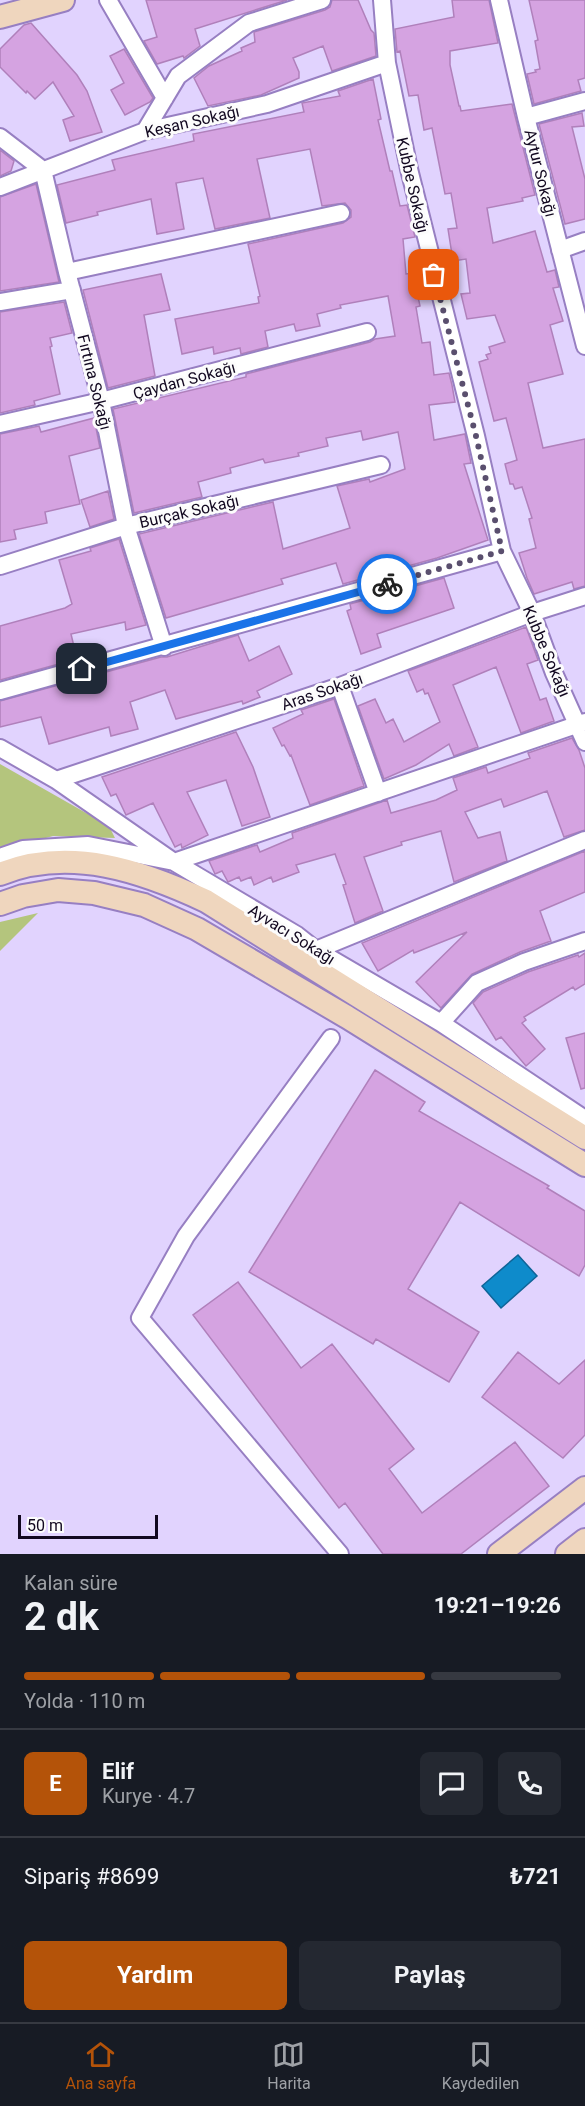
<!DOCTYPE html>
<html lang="tr">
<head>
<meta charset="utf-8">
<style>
	:root { --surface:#171b24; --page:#242831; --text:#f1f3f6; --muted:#9ea1a6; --line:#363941; --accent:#b45309 }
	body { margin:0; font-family:Roboto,sans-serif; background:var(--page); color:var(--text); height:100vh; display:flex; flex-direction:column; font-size:22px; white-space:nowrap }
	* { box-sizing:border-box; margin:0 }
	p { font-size:20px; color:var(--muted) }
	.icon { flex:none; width:33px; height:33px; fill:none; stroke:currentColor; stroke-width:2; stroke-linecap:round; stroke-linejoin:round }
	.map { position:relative; height:1554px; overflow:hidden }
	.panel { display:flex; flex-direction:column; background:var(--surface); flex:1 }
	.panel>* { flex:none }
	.scale { position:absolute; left:18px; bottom:15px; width:140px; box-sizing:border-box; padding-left:6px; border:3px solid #120820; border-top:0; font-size:16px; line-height:21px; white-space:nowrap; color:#120820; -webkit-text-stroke:4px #fcfcfc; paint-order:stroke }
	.pin { position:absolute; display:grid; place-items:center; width:51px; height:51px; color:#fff; margin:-26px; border-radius:12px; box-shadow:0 3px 9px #0006 }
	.courier { position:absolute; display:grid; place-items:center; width:60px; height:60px; margin:-30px; border:4px solid #1a73e8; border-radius:50%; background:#fff; color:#222; box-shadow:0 2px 8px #0007 }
	.headline em { font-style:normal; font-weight:700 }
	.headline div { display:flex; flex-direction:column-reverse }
	.headline { display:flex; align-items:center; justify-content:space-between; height:102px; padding:0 24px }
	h1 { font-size:39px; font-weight:700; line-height:45px }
	.bar { display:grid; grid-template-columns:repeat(4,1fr); gap:9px 6px; align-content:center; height:72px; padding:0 24px }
	.bar i { height:8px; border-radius:4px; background:var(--line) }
	.bar .active { background:var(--accent) }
	.bar p { grid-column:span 4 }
	.line { display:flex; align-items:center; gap:15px; padding:0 24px; border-top:2px solid var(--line) }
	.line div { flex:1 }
	.round { display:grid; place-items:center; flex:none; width:63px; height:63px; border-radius:9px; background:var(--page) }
	.cta { display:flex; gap:12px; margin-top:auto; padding:12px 24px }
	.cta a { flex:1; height:69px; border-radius:9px; background:var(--accent); color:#fff; font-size:24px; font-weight:700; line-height:69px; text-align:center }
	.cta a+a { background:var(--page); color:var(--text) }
	.dock { display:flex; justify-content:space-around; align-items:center; height:84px; border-top:2px solid var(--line); background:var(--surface); font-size:16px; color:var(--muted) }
	.dock a { display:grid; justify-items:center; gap:3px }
	.dock .active { color:var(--accent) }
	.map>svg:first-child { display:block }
	.green { fill:#b4c57d }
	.water { fill:#0e8bcb; stroke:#0f6498; stroke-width:1.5 }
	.building { fill:#d5a3e1; stroke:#b080bb; stroke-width:1.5 }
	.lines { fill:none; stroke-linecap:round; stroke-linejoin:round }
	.street-casing { stroke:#977fc2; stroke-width:20 }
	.secondary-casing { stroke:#977fc2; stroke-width:26 }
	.street { stroke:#fff; stroke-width:16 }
	.secondary { stroke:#efd6be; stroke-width:22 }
	.done { stroke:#5a4f6e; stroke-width:6; stroke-dasharray:0 10.8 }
	.route { stroke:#1a73e8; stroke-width:8 }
	.labels { text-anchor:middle; stroke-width:6; stroke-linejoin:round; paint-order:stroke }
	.street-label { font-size:16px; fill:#120820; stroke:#fcfcfc }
</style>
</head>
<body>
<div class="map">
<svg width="585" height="1554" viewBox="0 0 585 1554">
	<rect width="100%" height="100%" fill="#e1d3fe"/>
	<path class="green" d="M0,764L109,826L115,838L53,836L0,851Z
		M38,913L0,951V922Z"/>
	<path class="water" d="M518,1255L537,1276L501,1308L482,1286Z"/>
	<path class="building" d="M146,0H287L195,29L200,46L184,58L183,56L157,64L144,41L157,37Z
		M332,0H358L371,30L374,33L376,56L332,71L323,46L293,58L299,72V78L261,95L208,106L194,78L209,66L242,51L241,48L255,42L254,32L325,10L330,7Z
		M452,0H489L498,43L450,51V65L459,106H460L461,111L512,104L535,195L522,198L523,201L487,208L493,243L535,231L547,272L555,270L559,287L553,288L563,321L550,325L563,374L528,383L543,448L585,439V586L574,589L572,582L534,594L527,578L519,553L536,548L529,519L532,518L522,487L515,489L513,484H510L505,464L517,460L506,418L494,421L479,362L488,359L486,355L491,353L489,347L505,342L495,315L467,319L461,294L470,293L466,259L453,261L448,229L457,228L451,193L445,194L432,128L424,130L418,95L409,96L400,51L397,52L395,29L454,17Z
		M529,0H585V78L578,80L581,91L534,104L527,74L536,72L535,70L540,69L535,41L538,40Z
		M31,23L77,75L87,91L102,132L70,141L63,120L74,116L53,82L35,99L27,91L26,93L0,67V49L24,25Z
		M124,49L153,98L150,102L125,115L111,90L124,83L110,56Z
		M373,79L381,119L378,120L390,171H392L400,206L407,205L415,237L403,239L406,274L413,273L420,306L416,307L422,343L430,342L434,375L449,373L452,385L455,402L429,405L434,440L465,434L471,463L464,464L488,540L437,558L343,584L336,563L281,579L283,584L166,618L139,534L273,502L283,549L350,528L337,486L369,479L370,482L405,469L398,432L363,440L361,431L326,438L328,446L298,453L299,456L265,463L263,459L230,468L231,473L198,482L202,497L134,513L113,409L246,377V374L370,342L375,339L395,336L388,296L340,305L341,308L317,314L320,326L296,331L294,324L265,331L268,347L241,354L240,348L214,354L213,347L182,354L175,319L259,303L258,297L260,296L248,244L343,223L351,217V210L345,203L322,206L310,149L257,159L270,218L215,229L203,178L176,183L184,229L157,234L151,199L97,212L98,215L66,223L57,185L115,170L112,160L194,141L193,134L304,112L302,103L340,96L338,91Z
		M582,113L584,126L572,127L585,179V219L565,224L539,124Z
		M0,150L14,161L11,171L0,176Z
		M36,184L59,282L0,291V197Z
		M161,274L170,310L144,315L155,376L108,388L83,290Z
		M64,302L72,333L50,338L52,346L50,347L60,394L34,401L35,405L0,413V312Z
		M94,418L100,448L69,456L80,504L45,512L47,523L14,530L16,539L0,542V434L39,426L41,432Z
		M108,491L114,519L90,527L81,500Z
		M119,539L146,625L126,630L125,622L71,634L77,659L0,680V626L65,608L72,604L59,560L91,551L90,548Z
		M444,578L454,608L377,634L381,647L361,654L347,611L351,609L350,604Z
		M526,627L538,660L527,664L540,700L546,698L554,721L521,733L496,667L453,685L478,747L454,756L449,744L416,765L384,779L358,706L375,699L386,723L393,719L404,742L440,722L428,693L425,694L423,689L417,692L408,671Z
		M238,635L249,661L279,646L292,674L257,691L260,697L243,704L242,701L176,719L165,690L130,702L138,729L111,736L109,727L49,744L41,717L0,727V701L161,657H167Z
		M334,699L364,786L310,805L291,755L290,756L284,745L282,746L273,728L303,714L301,710Z
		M236,732L253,767L270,817L242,826L226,780L187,792L208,835L182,848L181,844L175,847L153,803L126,815L116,794L111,796L102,777Z
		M572,738L579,750L585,768V830L564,837L547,791L504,807L501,799L465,812L478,838L500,832L507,861L454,882L441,831L401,842L402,845L364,857L383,911L355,923L343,885L346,884L335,854L296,865L299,872L273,882L271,877L254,885L251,877L241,881L239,877L228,882L222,871L215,874L209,861L257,845L260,852L293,838L292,833L387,800L391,813L436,800L457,790L453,778L486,767L488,773L530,758L528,753Z
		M585,851V892L540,911L551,941L520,952L472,974L441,1008L416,982L467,932L414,953L413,950L378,971L362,943Z
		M585,953V984L575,990L573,987L524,1017L526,1020L522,1023L545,1049L526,1066L501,1037L496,1040L473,1003L483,992L528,972L578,955L579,957Z
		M585,1033V1088L581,1089L566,1038Z
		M375,1070L425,1102L419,1111L549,1186L547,1188L585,1211V1265L579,1276L460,1202L408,1289L479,1332L449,1382L376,1339L373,1344L249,1272Z
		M238,1282L301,1368L332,1344L414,1449L389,1469L422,1513L515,1442L549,1486L461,1554H383L345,1503L339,1508L193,1315Z
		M518,1352L559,1384L585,1360V1435L563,1458L482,1397Z"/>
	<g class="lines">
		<defs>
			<path id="street" d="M108,0L165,98
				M382,0L387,63L409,169L476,436L502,551L532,613L554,673L585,742
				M499,0L526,117L585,346
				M526,117L585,101
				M145,131L178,76L249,23L322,0
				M0,137L43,170L67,272L101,401L126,526L164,647
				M0,187L145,131L267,104L387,63
				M560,250L585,241
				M67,272L341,213
				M0,302L72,290
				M0,424L101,401L367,332
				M0,566L126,526L381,465
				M340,686L378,793
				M0,691L502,551
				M0,748L56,780L174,862L297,935L316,950L441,1023L585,1119
				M56,780L340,686L532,613L585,596
				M0,857L23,849L88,845L174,862L585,722
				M316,950L585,840
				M441,1023L477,983L524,962L585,941
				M331,1038L186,1236L140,1318L340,1554"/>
			<path id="secondary" d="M0,17L63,0
				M0,874C70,846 142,871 206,901L585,1138
				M0,904L23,896L58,890L94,893L144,905L197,929L347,1017L585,1165
				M499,1554L585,1488
				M567,1554L585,1540"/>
		</defs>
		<use href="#street" class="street-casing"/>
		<use href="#secondary" class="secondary-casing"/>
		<use href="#street" class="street"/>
		<use href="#secondary" class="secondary"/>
	</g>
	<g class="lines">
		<path class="done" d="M387,584L502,551L476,436L434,275"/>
		<path class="route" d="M82,669L387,584"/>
	</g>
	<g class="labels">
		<g class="street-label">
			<text transform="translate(192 121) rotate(-13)" y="6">Keşan Sokağı</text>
			<text transform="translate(541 173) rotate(76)" y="6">Aytur Sokağı</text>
			<text transform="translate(413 185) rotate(77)" y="6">Kubbe Sokağı</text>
			<text transform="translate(184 380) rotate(-15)" y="6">Çaydan Sokağı</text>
			<text transform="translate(95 382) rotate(76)" y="6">Fırtına Sokağı</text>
			<text transform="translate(189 511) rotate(-13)" y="6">Burçak Sokağı</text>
			<text transform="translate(547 651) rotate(67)" y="6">Kubbe Sokağı</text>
			<text transform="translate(322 691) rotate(-19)" y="6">Aras Sokağı</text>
			<text transform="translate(292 934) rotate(32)" y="6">Ayvacı Sokağı</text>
		</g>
	</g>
</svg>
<div class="scale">50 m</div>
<div class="pin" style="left:434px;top:275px;background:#ea580c"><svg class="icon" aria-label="bag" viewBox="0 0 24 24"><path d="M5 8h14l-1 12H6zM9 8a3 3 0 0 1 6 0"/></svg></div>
<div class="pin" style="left:82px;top:669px;background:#1f2937"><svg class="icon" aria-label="home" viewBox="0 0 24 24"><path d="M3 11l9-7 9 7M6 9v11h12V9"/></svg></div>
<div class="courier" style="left:387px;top:584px"><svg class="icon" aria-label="bike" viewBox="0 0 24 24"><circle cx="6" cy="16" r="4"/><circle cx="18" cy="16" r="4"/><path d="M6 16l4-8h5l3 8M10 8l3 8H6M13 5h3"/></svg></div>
</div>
<section class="panel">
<div class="headline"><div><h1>2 dk</h1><p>Kalan süre</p></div><em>19:21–19:26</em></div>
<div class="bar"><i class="active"></i><i class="active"></i><i class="active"></i><i></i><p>Yolda · 110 m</p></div>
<div class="line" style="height:108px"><b class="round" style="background:var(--accent);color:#fff">E</b><div><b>Elif</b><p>Kurye · 4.7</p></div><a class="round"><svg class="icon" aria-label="chat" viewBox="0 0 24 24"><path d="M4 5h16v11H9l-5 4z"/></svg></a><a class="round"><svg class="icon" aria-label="phone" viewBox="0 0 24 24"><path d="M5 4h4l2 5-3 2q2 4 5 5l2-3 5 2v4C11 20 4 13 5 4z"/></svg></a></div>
<div class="line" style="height:78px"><div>Sipariş #8699</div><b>₺721</b></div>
<div class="cta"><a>Yardım</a><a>Paylaş</a></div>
</section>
<nav class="dock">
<a class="active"><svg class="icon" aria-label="home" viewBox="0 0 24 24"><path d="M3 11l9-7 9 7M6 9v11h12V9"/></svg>Ana sayfa</a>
<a><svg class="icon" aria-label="map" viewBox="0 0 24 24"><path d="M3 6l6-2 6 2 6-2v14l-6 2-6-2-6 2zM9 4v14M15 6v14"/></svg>Harita</a>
<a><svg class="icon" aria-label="saved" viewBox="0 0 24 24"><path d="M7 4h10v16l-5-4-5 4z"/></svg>Kaydedilen</a>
</nav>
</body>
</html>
